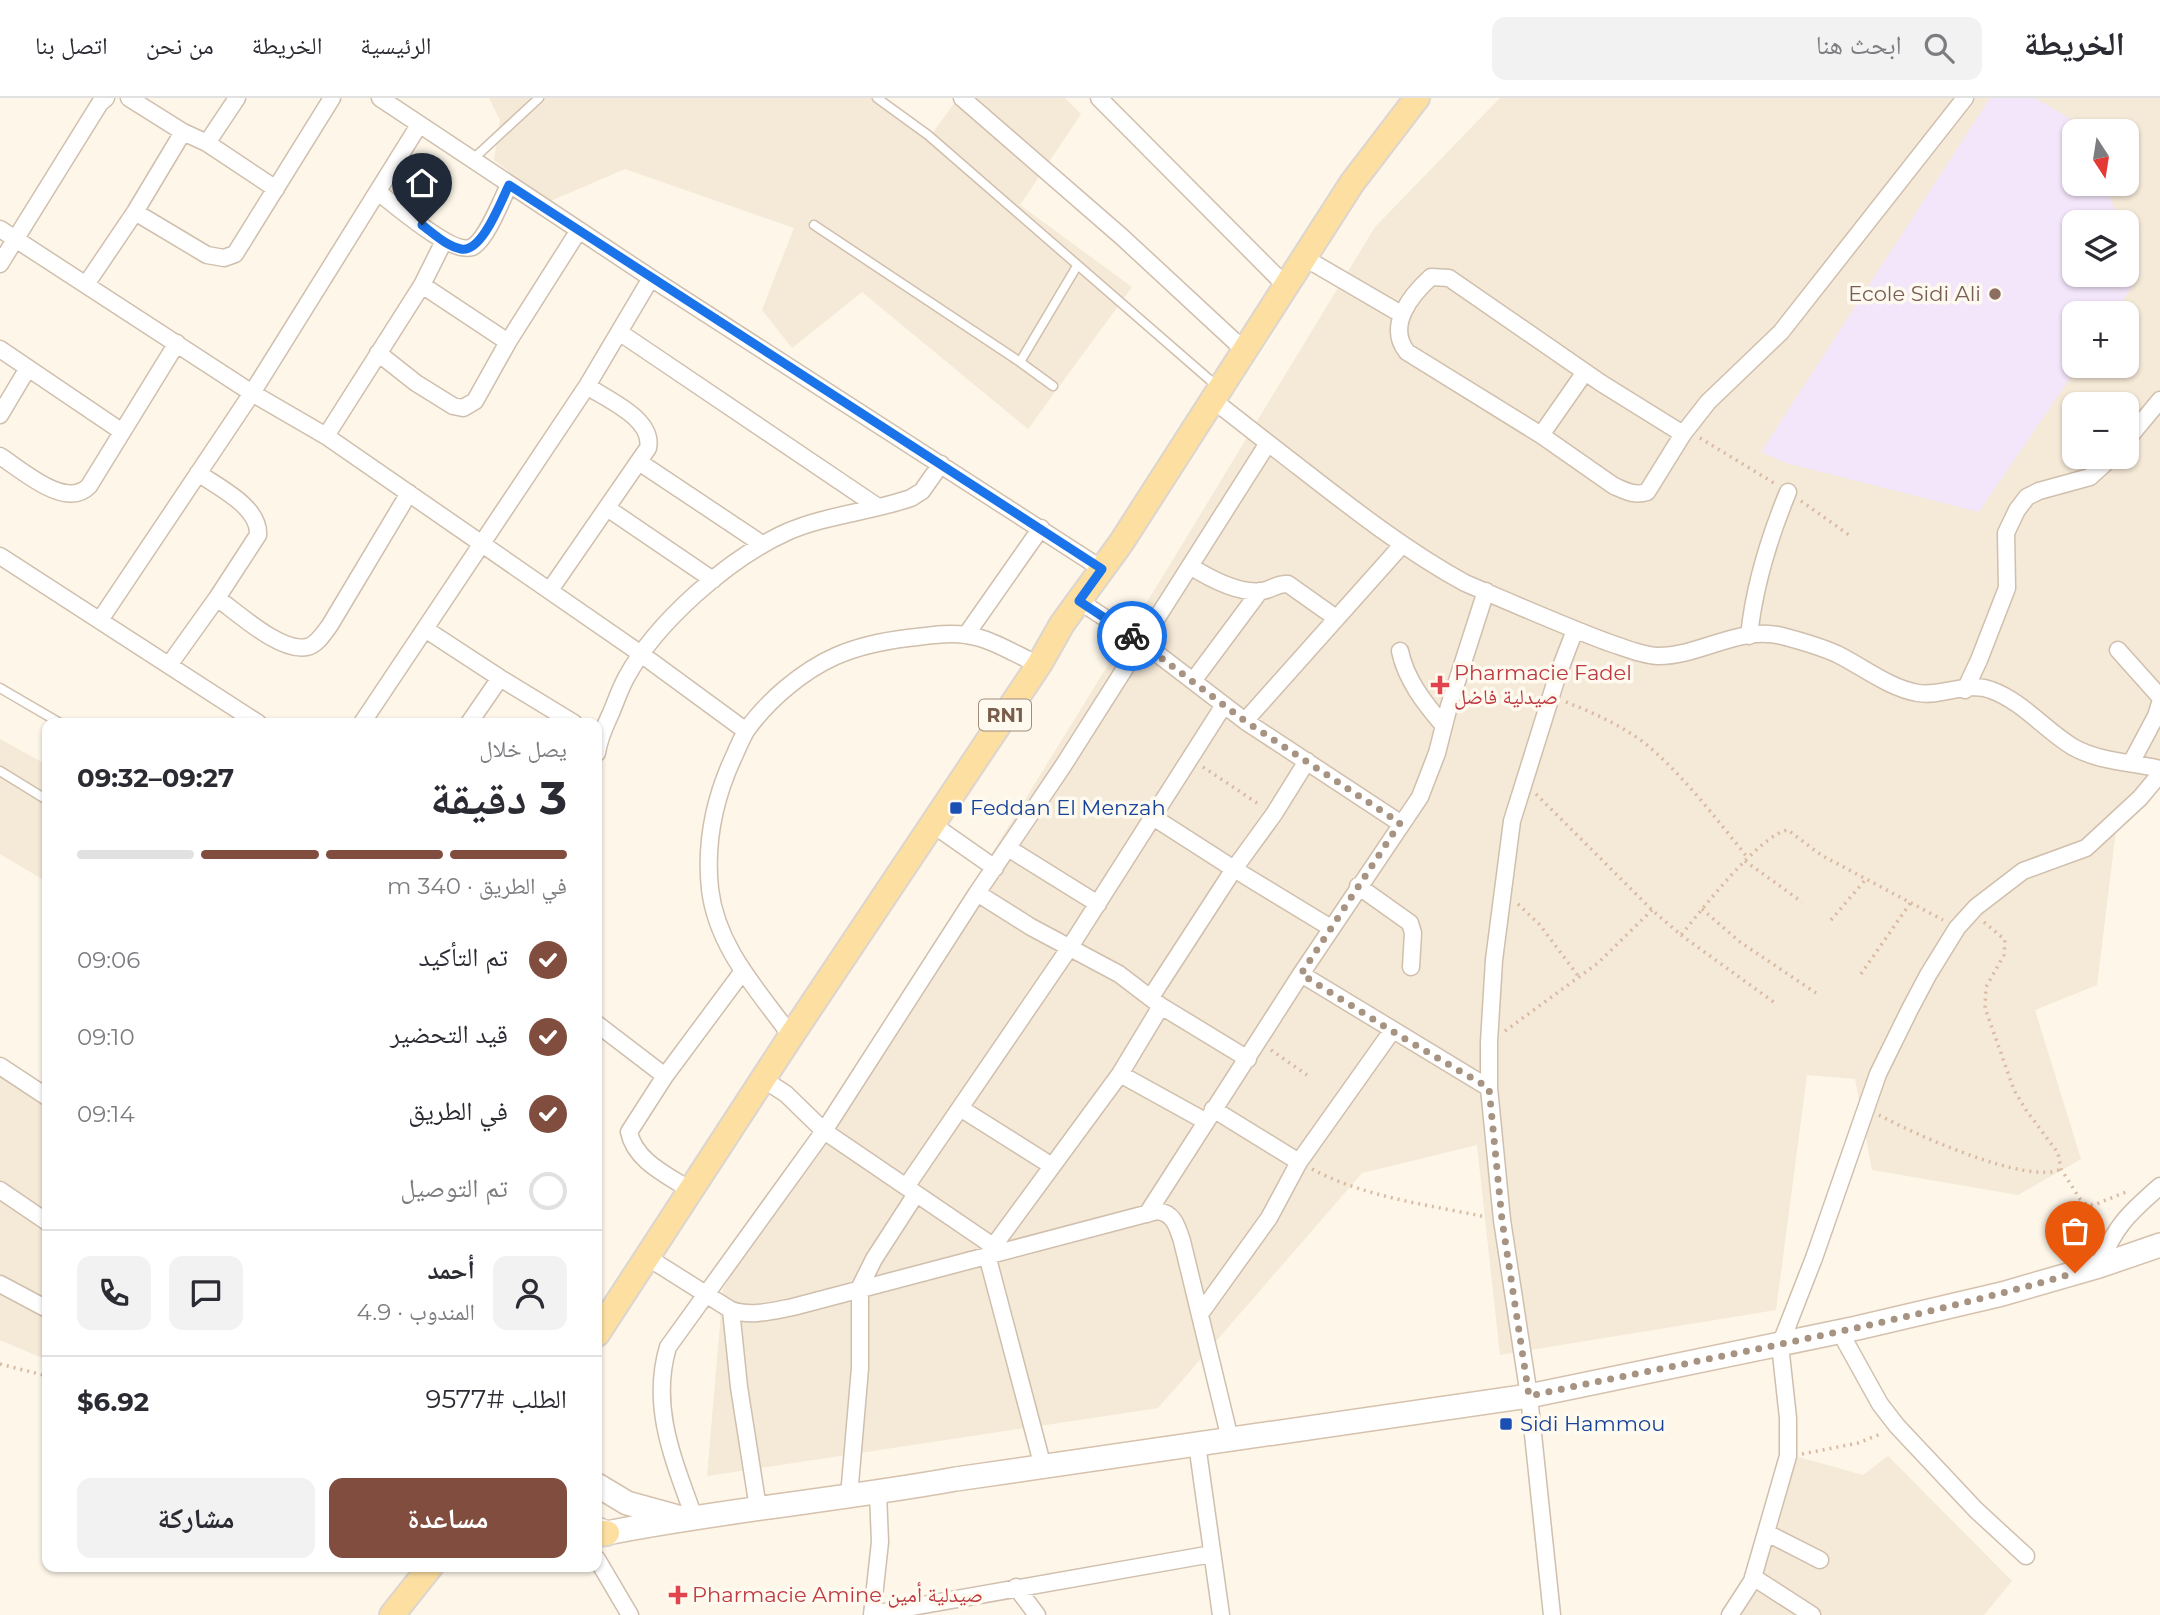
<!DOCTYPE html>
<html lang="ar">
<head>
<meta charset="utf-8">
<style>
	:root { --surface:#fff; --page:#f2f2f3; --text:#2b2b33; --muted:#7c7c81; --line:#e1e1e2; --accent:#804d3e }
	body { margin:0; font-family:Montserrat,"Noto Naskh Arabic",sans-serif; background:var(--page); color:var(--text); direction:rtl; height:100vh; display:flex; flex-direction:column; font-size:26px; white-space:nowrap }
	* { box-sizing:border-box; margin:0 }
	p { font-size:23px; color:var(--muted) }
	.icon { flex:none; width:38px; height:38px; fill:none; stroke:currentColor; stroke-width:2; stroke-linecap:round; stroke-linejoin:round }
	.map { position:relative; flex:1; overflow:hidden; direction:ltr }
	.details { position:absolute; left:42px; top:620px; width:560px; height:854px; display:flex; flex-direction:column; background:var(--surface); border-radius:14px; box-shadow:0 2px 5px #0004; direction:rtl }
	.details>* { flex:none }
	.needle { width:46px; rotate:168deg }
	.tools { position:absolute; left:2062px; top:21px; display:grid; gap:14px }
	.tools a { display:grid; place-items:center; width:77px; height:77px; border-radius:14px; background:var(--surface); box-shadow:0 2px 5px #0004; font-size:35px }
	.pin { position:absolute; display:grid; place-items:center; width:60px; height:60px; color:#fff; margin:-72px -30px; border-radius:50% 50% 50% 0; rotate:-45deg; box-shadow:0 0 7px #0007 }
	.pin .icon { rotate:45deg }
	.courier { position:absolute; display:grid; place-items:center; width:70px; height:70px; margin:-35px; border:5px solid #1a73e8; border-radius:50%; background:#fff; color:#222; box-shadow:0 2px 9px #0007 }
	.headline em { font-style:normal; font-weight:700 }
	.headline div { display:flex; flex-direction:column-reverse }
	.headline { display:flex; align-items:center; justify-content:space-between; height:119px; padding:0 35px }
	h1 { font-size:46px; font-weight:700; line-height:52px }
	.bar { display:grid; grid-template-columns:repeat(4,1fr); gap:10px 7px; align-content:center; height:84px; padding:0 35px }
	.bar i { height:9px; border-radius:5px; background:var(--line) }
	.bar .on { background:var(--accent) }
	.bar p { grid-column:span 4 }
	.line { display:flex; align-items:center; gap:18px; padding:0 35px; border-top:2px solid var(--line) }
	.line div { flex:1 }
	.round { display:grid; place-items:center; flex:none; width:74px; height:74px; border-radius:14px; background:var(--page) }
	ol { padding:0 35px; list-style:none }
	li { display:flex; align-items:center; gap:21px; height:77px }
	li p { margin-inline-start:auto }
	li .icon { padding:7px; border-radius:50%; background:var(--accent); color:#fff; stroke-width:4 }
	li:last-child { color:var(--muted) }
	li i { width:38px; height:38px; border:4px solid var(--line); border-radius:50% }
	.button { display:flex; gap:14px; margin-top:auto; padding:14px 35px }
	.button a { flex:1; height:80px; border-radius:14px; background:var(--accent); color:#fff; font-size:28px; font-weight:700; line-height:80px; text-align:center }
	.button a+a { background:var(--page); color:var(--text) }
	header { display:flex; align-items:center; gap:42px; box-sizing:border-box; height:98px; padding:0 35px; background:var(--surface); border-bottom:2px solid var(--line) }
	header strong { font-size:33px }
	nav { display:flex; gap:38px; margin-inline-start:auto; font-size:24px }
	.search { width:490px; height:63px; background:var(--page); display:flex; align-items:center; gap:18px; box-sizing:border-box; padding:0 24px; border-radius:14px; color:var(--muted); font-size:26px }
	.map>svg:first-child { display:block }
	.residential { fill:#f5e9d7; fill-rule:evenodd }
	.education { fill:#f3e5fa }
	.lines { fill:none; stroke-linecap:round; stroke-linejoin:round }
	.lane-casing { stroke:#d0bfad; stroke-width:11 }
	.street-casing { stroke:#d0bfad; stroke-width:19 }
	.secondary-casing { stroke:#d6c1ad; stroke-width:26 }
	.primary-casing { stroke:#dcd5d0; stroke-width:28 }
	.path { stroke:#d9baa2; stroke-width:3.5; stroke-dasharray:2 5; stroke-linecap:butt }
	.lane { stroke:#fff; stroke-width:8 }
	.street { stroke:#fff; stroke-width:16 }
	.secondary { stroke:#fff; stroke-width:23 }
	.primary { stroke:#fcdfa1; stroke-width:24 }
	.done { stroke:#a79382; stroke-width:7; stroke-dasharray:0 12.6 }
	.route { stroke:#1a73e8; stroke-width:9 }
	.education-dot { fill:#8d6e63; stroke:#fffaf0; stroke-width:2.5 }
	.health-dot { fill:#e0444e; stroke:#fffaf0; stroke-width:2.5 }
	.transit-dot { fill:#1a4fb4; stroke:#fffaf0; stroke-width:2.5 }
	.labels { text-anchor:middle; stroke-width:7; stroke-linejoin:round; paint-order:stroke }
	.shield { fill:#fffaf0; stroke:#a18d7c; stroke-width:2 }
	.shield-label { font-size:19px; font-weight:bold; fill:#795e4b }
	.education-label { font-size:21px; fill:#785e54; stroke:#fffaf0; text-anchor:end }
	.health-label { font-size:21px; fill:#be3a42; stroke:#fffaf0; text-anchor:start }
	.transit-label { font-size:21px; fill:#164399; stroke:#fffaf0; text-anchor:start }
</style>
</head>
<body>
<header>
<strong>الخريطة</strong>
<div class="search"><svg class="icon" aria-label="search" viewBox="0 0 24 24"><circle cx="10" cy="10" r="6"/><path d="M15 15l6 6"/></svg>ابحث هنا</div>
<nav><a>الرئيسية</a><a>الخريطة</a><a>من نحن</a><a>اتصل بنا</a></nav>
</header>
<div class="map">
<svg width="2160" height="1517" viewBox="0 0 2160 1517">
	<rect width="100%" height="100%" fill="#fdf6e9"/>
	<path class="residential" d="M489,0H874L929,40L958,0H1065L1081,16L1020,107L1132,189L1028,331L862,194L792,250L762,212L794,130L625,71L548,104L494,62L500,22Z
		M1500,0H2160V676L2117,724L2097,887L2035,912L2081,1061L2018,1097L1872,1072L1855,981L1807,977L1776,1212L1500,1257L1477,1047L1362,1075L1158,1310L707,1378L723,1191L1163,478L1375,129ZM2074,33H2126V86H2074ZM2074,124H2126V177H2074ZM2074,215H2126V268H2074ZM2074,306H2126V359H2074Z
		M0,641L47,667V784L0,756Z
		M0,969L47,1002V1262L0,1242Z
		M1795,1358L1863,1377L1888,1358L2012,1483L1984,1517H1737L1756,1491Z"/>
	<path class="education" d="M1990,0H2035L2088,31L2086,33H2074V56L2065,73L2074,78V86H2087L2109,97L2120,124H2074V177H2126V140L2141,176L2114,215H2074V268H2078L1979,414L1786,365L1761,354Z"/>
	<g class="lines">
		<defs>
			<path id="lane" d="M877,0L928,37L1218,289
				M472,62L539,0
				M814,127L1020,264
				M1053,288L1020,264L1077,168
				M0,590L60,625
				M0,673L47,702"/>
			<path id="street" d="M129,0L183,34L207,45L276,91
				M380,0L651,180L1102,471
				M962,0L1122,139L1245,253
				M1099,0L1287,189
				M207,45L237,0
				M378,94C394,106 456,161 474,148C488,138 501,103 509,87
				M135,114L207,157L224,160L235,156L332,0
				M0,131L252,295L326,338L641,556L746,633
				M1305,160L1401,216
				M0,166L100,5L106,0
				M87,185L135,114L183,34
				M422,187L508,244
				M619,234L878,409
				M0,251L121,333
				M378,255L416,285L453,308L463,310L475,303L508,244L579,132
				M1213,302L1268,345
				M0,317L28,270
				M1683,336L1647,394C1634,398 1626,393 1614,388L1541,337L1407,254C1386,228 1411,197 1431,179L1449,180L1601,285L1683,336L1708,304L1781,234L1965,0
				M1541,337L1585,274
				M326,338L422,187L444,143
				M2126,343L2160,302
				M0,358C22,372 66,412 89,388L177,245
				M639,364L762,446
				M607,410L713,482
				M0,458L258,625
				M1190,468C1209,480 1239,496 1262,493C1272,492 1276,485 1288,486L1336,520
				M550,492L648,350C654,321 608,302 587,288
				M217,500C238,515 281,555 307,549C317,547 324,535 330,527L409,395
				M1079,503L1142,544L1245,623L1400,725
				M100,522L252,295L419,27
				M425,531L500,580L574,625
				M966,537L1041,430
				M1749,538C1754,489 1769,440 1788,394
				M2118,552L2160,599
				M1400,553C1406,582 1425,606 1444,628
				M169,567L217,500L258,437C260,409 218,389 198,375
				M1193,583L1260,493
				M1965,592L1979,562L2007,490L2006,435L2017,412L2027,399L2039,393L2090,379L2112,359
				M1245,623L1402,447
				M362,625L587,288L651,180
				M469,625L500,580
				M597,655C599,640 605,628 611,615C616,603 620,591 626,580C656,524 729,460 787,434C826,417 870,414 911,400L922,393L941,366
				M2131,665L2156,618L2160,605
				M1153,719L1234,771L1274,716L1307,663
				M932,726L995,770
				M1008,750L1098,806
				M1358,788L1410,825L1413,835L1411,869
				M977,795L1031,829L1119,876L1161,908L1248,961
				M1301,876L1489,990
				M1151,899L1234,771L1331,830
				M597,926L665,978L743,873
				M791,938C758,892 717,850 710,791C705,744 715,698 735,656C738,649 742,640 746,633C767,603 802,573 836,558C859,548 883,543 908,540C926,538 948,534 966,537C990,540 1013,555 1035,565H1040
				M0,968L47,999
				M1120,976L1205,1023
				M665,978L629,1034C635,1063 667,1077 690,1092
				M763,981L786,996L824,1033L993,1148
				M960,1010L1052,1068
				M1213,1011L1299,1064L1392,933
				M906,1089L1070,849L1224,607
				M0,1092L47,1124
				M1147,1116L1301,876L1420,699L1437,655L1449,608L1486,493
				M647,1159L731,1212C751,1219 772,1213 793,1209L1157,1113C1174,1115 1177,1128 1182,1143L1230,1341
				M2099,1168C2114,1129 2129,1115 2160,1088
				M0,1186L47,1211
				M731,1212L739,1289L758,1410
				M1200,1216L1269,1120L1299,1064
				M1840,1234L1880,1306L1897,1328L1976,1412L2026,1458
				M1197,1346L1221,1517
				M1043,1369L987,1157L1120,976L1161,908
				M849,1398L860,1270V1189L874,1161L916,1096
				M694,1419C674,1363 650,1309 668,1249L824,1033L977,795L1063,668L1268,345C1332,394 1394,446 1465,485C1512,505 1559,526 1607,544C1623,549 1640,557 1657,558C1699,559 1739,527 1782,538C1801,543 1819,548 1837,556C1863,569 1889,590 1918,595C1941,599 1969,583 1991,592C2022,603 2045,632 2073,649C2100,664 2131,664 2160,671
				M1767,1435L1820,1462
				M597,1461L630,1517
				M1753,1479L1812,1517
				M1016,1489L1037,1517
				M872,1516L1212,1456
				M872,1517L880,1444L878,1395
				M1552,1517L1529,1298L1502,1122L1489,990V944L1494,862L1512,723L1557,579L1575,532
				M1730,1517L1752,1483L1788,1358V1320L1780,1247L1814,1160L1878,976L1910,911L1928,877L1957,830L1976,809L2023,773L2086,750L2140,700L2160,676"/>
			<path id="secondary" d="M597,1387L627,1405L678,1419
				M597,1431L607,1435C723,1412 840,1402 956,1381L1529,1298L1857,1230L2002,1196L2099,1168L2160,1147"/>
			<path id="primary" d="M597,1236L791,938L1040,565L1062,526L1121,445L1352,85L1417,0
				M597,1436L607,1435
				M392,1517L431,1468"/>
		</defs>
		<use href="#lane" class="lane-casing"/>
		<use href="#street" class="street-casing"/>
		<use href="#secondary" class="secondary-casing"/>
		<use href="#primary" class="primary-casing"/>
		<path class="path" d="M1700,340L1774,385
			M1801,403L1849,437
			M1566,604C1594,615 1623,628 1647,647C1685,679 1717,722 1748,760
			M1203,669L1260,707
			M1536,696L1652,812L1681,837C1700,814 1760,736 1788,732L1821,757L1943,822
			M1745,763L1802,804
			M1518,806L1540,827L1579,879
			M1702,811L1740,844L1816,895
			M1831,822L1866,781
			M1984,824L2005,842L2004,857L1986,889L1985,910L2014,992L2026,1012L2058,1055L2061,1071L2080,1101L2087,1107H2094L2126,1094
			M1681,837L1775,905
			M1861,876L1911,804
			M1505,933L1598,865L1652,812
			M1271,952L1307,977
			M1879,1017C1912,1035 2028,1088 2061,1071
			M1312,1071C1364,1099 1429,1107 1486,1119
			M0,1266L47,1278
			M1802,1356L1858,1345L1883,1335"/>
		<use href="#lane" class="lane"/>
		<use href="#street" class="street"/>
		<use href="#secondary" class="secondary"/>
		<use href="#primary" class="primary"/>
	</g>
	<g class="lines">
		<path class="done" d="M1132,538L1245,623L1400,725L1301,876L1400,938L1489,990L1502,1122L1529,1298C1712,1259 1895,1227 2075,1175"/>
		<path class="route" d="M422,127C433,135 446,148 461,151C482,155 501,103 509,87L1102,471L1079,503L1132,538"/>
	</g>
	<circle class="education-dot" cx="1995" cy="196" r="7"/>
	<g class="health-dot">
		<path d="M1436.5 576.5h7v7h7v7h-7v7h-7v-7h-7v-7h7z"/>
		<path d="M674.5 1486.5h7v7h7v7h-7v7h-7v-7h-7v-7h7z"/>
	</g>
	<g class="transit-dot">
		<rect x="949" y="703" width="14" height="14" rx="3.5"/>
		<rect x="1499" y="1319" width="14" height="14" rx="3.5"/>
	</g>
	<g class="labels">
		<rect class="shield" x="979" y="601.5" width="52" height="31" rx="5"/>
		<g class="shield-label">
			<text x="1005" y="624">RN1</text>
		</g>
		<g class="education-label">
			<text x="1981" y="203">Ecole Sidi Ali</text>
		</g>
		<g class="health-label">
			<text x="1454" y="582">Pharmacie Fadel<tspan x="1454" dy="24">صيدلية فاضل</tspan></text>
			<text x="692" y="1504">Pharmacie Amine صيدلية أمين</text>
		</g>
		<g class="transit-label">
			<text x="970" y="717">Feddan El Menzah</text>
			<text x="1520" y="1333">Sidi Hammou</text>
		</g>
	</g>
</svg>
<div class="tools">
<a><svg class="needle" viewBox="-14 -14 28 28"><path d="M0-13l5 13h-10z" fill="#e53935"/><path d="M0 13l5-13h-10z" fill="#7c7c81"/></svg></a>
<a><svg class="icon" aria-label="layers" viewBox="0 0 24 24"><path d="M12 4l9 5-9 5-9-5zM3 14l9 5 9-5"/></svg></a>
<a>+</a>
<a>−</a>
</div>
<div class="pin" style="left:2075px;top:1175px;background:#ea580c"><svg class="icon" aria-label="bag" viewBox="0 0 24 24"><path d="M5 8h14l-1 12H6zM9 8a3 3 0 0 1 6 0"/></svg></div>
<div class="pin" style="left:422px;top:127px;background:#1f2937"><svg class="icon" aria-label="home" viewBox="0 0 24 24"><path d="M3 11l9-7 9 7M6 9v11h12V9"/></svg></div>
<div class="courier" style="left:1132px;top:538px"><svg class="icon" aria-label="bike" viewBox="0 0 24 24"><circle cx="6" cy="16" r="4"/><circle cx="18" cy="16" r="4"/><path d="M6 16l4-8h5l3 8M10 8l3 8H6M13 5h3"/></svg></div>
<section class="details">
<div class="headline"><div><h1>3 دقيقة</h1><p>يصل خلال</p></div><em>09:27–09:32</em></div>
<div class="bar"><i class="on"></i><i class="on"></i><i class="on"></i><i></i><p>في الطريق · 340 m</p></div>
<ol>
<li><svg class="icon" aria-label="check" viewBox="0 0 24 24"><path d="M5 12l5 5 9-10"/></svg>تم التأكيد<p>09:06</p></li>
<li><svg class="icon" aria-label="check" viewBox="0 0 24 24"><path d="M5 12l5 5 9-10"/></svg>قيد التحضير<p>09:10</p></li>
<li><svg class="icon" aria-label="check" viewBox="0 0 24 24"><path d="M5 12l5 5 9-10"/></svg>في الطريق<p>09:14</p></li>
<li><i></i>تم التوصيل</li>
</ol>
<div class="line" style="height:126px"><a class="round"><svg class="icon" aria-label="person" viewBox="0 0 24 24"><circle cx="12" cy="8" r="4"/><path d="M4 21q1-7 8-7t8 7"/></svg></a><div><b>أحمد</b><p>المندوب · 4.9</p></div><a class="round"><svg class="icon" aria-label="chat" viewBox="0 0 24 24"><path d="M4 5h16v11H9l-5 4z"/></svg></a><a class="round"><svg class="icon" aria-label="phone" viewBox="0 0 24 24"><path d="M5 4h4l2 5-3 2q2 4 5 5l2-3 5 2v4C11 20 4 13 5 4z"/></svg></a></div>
<div class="line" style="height:91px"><div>الطلب #9577</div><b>$6.92</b></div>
<div class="button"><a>مساعدة</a><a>مشاركة</a></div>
</section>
</div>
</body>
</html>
